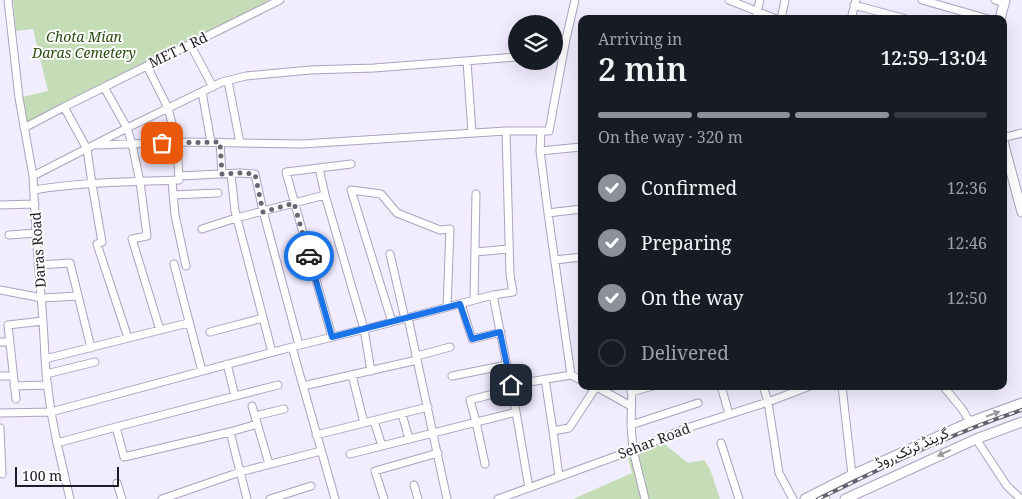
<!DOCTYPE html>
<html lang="en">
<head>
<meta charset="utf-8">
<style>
	:root { --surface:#171b24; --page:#20242c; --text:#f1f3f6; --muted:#9ea1a6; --line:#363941; --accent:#8c9099 }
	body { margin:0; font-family:"Noto Serif",Vazirmatn,serif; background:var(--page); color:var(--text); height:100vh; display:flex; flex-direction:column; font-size:19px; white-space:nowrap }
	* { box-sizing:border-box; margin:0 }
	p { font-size:16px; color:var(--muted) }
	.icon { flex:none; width:28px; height:28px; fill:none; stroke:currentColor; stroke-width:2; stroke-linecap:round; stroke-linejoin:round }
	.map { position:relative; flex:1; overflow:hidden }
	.panel { position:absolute; left:578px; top:15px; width:429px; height:375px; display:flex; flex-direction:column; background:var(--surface); border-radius:10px; box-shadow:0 5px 20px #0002 }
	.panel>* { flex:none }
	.tools { position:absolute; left:508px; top:15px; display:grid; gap:10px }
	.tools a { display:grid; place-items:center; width:55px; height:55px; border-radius:50%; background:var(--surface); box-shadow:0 5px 20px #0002; font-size:25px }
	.scale { position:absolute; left:15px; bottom:12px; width:104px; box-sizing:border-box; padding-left:5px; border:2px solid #201d27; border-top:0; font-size:14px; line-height:18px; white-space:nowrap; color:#201d27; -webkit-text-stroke:4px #fcfcfc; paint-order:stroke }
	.pin { position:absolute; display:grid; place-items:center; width:42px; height:42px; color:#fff; margin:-21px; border-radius:10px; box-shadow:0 2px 8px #0006 }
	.courier { position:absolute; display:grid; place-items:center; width:50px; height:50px; margin:-25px; border:4px solid #1a73e8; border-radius:50%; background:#fff; color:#222; box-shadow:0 1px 6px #0007 }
	.headline em { font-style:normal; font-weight:600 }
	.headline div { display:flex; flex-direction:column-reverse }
	.headline { display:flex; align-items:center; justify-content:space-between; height:85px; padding:0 20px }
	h1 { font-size:32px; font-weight:600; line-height:38px }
	.bar { display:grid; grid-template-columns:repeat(4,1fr); gap:8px 5px; align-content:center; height:60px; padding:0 20px }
	.bar i { height:6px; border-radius:4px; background:var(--line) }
	.bar .active { background:var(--accent) }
	.bar p { grid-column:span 4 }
	ol { padding:0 20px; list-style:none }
	li { display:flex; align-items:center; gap:15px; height:55px }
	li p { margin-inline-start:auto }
	li .icon { padding:5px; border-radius:50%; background:var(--accent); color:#fff; stroke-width:4 }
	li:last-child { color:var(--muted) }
	li i { width:28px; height:28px; border:2px solid var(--line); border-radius:50% }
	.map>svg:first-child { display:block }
	.green { fill:#c4ddb7 }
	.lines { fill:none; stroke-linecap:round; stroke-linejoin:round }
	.minor-casing { stroke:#aba2be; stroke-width:9 }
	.major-casing { stroke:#aba2be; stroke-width:11 }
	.minor { stroke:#fff; stroke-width:7 }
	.major { stroke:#fff; stroke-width:9 }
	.rail-casing { stroke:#66636f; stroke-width:4 }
	.rail { stroke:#fcfcfc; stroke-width:2; stroke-dasharray:5.5; stroke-linecap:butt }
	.oneway { fill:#9b999e }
	.done { stroke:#696572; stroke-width:5; stroke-dasharray:0 9 }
	.route { stroke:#1a73e8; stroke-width:6 }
	.labels { text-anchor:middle; stroke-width:4; stroke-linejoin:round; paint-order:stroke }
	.park-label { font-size:14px; font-style:italic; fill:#284c10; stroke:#fcfcfc }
	.street-label { font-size:14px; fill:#201d27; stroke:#fcfcfc }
</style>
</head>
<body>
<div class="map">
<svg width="1022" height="499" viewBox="0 0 1022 499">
	<rect width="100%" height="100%" fill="#f1ecfe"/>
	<path class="green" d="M13,0H270L25,125L22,97L48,91L33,29L16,31Z
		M662,442L688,463L704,460L710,469L720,499H573L632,473L628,458Z"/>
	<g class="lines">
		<defs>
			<path id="minor" d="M8,0L19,98L33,176L36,233L43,321L46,374L51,412L57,443L70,499
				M729,0L776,19
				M922,0L988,19
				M995,0L1004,3
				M854,5L906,19
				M757,19V12L760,0
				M781,19L785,0
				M851,19L856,0
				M190,44L213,87
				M554,44L566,39
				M467,61L472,133
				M228,81L240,143
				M104,87L127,128L132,144L140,182L147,236L132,239L160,330
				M202,92L211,142
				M64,107L87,149L92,184L102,242L97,244L128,338
				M24,128L64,107L280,0
				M541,131L540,151L548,213L571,375
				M1002,138L1022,133
				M220,142L222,174
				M95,145L191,142L302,144L506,131H549L566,39L575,0
				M540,151L581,147
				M231,174L235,211L272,352
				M33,176L127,128L222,82L246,76L310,70L374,68L516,57
				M179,176L240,173L255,174L263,211L299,345
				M172,181L175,215L186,266
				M34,190C81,182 131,182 179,180L177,143L168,108L147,66
				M173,195L218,193
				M325,195L364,329L371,371
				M0,205L35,204
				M548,213L581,209
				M202,229L236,218L325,195L319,168
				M9,235L36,233
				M475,252L509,249
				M390,254L405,319
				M555,260L581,257
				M174,264L202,371
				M38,265L70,263L91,348
				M0,290L42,298L78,296
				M493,295L516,412L529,488
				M474,300L476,194
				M461,304L472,339L501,332
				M408,318L447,499
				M392,322L351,190L381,194L397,213L440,230L450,229L447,307
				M210,332L263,318
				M332,337L286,172L351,164
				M0,342H9
				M292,347L335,499
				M417,356L450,347
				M45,359L188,323
				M227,364L235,396
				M46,374L95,362
				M352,375L364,423
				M0,376H13
				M452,376L507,365
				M545,379L553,431L559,477
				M511,385L571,375L581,380
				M14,386L48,385
				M303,386L417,360
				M595,386L631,406
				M632,386L631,425L633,450L645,499
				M721,386L729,414
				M763,386L768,402L779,473L793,499
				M842,386L852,475
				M943,386L962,409L970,422
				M631,392L653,386
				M16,399L8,325L43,321
				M252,406L269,464
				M0,413L51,412L292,347L373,327L493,295L513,292L510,275L506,131
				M402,414L409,439
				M255,416L284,409
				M374,421L382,446
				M631,425L698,403
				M116,427L278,385
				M0,428L2,474
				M553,431L569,428L596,387
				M230,432L247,499
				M316,435L428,407
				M976,439L1007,486L1021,499
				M57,443L116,427L124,457L230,432L257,424
				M721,443L739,499
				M350,454L516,412
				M485,464L476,422L470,400L512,389
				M117,483L122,499
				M414,485L418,499
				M822,490L826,499
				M162,499L240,472L321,451
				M270,499L311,486
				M384,499L375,471L438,453
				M498,499L633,450L687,428L768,402L810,386"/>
			<path id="major" d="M1000,19L1005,0
				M1002,138L1022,212
				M805,499L852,475L970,422L1022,403
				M845,499L976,439L1022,422"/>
		</defs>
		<use href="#minor" class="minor-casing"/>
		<use href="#major" class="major-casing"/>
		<use href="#minor" class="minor"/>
		<use href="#major" class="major"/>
		<defs>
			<path id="rail" d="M818,499C885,467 951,433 1022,410"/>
		</defs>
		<use href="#rail" class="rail-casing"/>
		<use href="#rail" class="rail"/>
	</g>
	<defs><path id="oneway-solid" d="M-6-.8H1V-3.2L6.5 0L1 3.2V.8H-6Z" transform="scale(1.25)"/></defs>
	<g class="oneway">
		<use href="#oneway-solid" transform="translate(993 414) rotate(-20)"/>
		<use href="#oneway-solid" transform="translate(944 453) rotate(155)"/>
	</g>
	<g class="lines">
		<path class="done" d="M162,143L220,142L222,174L240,173L255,174L263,212L294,203L309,256"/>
		<path class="route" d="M309,256L332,337L460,304L472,339L500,332L511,385"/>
	</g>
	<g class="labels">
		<g class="park-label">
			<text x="84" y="42">Chota Mian<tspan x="84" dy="16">Daras Cemetery</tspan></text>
		</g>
		<g class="street-label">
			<text transform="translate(178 50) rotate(-26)" y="5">MET 1 Rd</text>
			<text transform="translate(38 250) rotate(-94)" y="5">Daras Road</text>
			<text transform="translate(654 441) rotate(-21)" y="5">Sehar Road</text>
			<text transform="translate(912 448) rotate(-24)" y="5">گرینڈ ٹرنک روڈ</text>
		</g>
	</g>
</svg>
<div class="tools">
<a><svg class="icon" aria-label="layers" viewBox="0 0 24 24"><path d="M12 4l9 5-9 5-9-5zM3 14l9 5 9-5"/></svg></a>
</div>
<div class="scale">100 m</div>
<div class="pin" style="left:162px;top:143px;background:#ea580c"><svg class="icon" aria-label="bag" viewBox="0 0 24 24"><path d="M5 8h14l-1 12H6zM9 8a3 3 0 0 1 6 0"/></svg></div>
<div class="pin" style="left:511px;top:385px;background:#1f2937"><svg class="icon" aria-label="home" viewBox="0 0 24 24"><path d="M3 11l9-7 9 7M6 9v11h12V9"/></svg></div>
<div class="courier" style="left:309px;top:256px"><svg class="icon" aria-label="car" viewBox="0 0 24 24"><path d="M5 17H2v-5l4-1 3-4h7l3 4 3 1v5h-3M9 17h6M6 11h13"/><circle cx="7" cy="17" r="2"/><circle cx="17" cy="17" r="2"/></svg></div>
<section class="panel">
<div class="headline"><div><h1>2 min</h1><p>Arriving in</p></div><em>12:59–13:04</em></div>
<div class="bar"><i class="active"></i><i class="active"></i><i class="active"></i><i></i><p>On the way · 320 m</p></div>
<ol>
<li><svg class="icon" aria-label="check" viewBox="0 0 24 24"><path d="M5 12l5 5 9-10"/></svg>Confirmed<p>12:36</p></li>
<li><svg class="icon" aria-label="check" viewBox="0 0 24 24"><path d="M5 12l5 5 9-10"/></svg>Preparing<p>12:46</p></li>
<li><svg class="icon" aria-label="check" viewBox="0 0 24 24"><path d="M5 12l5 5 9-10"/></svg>On the way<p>12:50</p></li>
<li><i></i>Delivered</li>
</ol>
</section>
</div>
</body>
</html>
